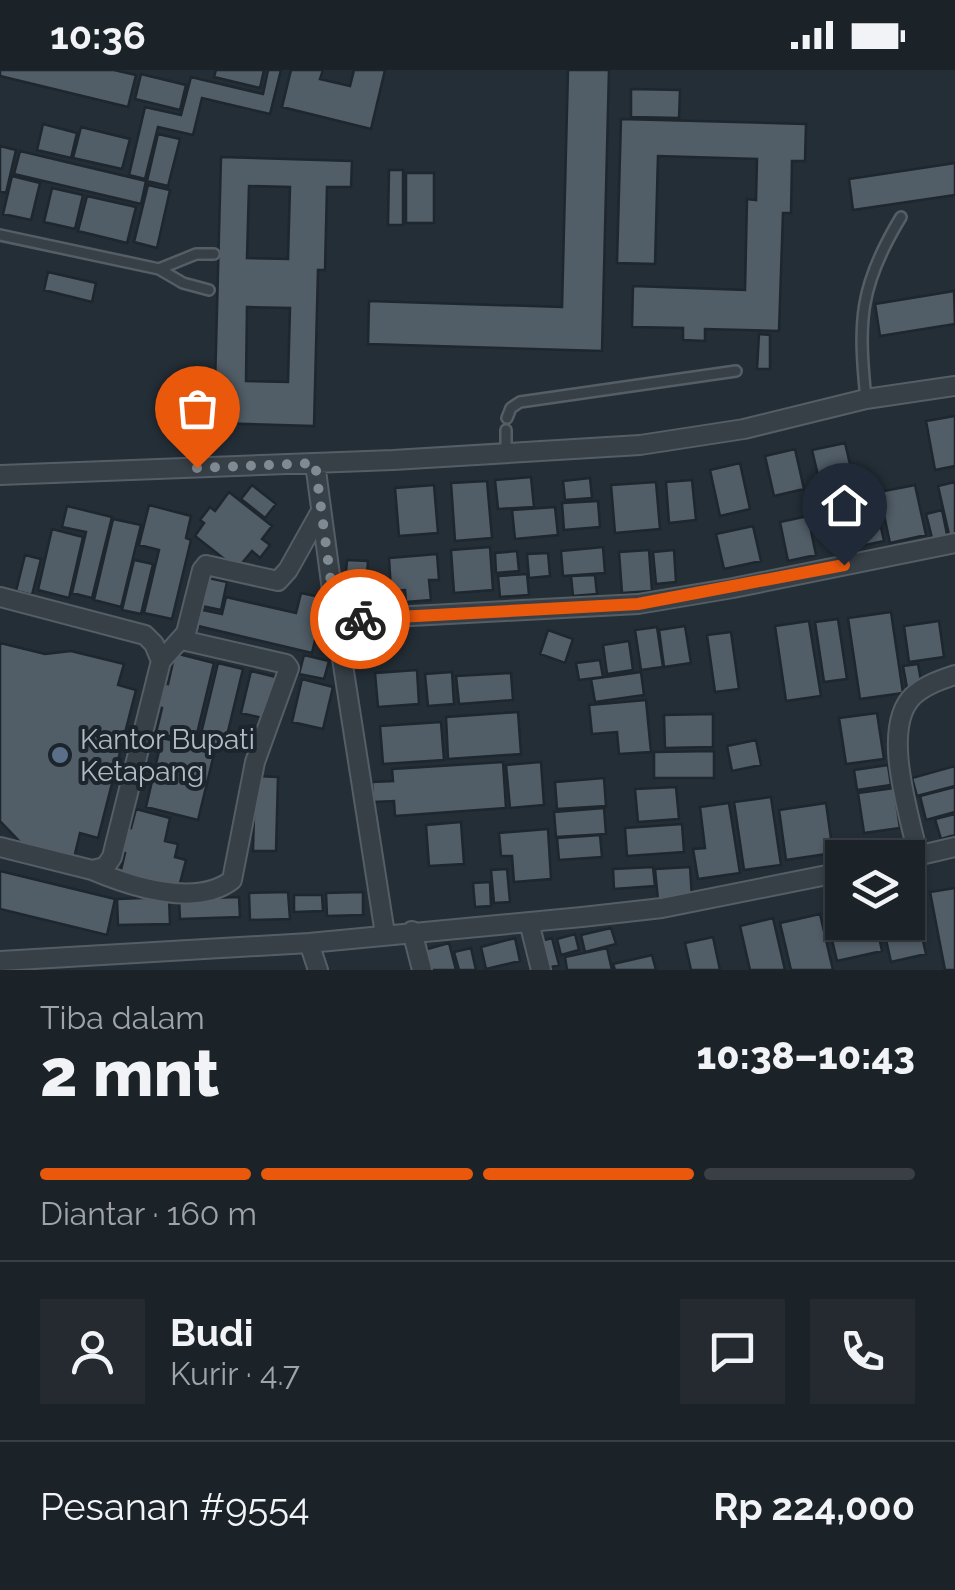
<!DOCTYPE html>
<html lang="id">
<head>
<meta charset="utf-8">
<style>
	:root { --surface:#1b2228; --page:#242a30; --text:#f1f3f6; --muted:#a0a4a8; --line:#393f45; --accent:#ea580c }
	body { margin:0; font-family:Raleway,sans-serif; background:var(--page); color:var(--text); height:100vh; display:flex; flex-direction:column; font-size:38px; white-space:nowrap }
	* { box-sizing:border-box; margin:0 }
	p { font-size:32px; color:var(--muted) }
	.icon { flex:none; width:55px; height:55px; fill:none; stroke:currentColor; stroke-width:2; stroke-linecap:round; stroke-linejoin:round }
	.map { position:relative; height:900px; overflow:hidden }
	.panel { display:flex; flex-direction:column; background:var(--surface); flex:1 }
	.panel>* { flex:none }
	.buttons { position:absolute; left:825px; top:770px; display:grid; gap:20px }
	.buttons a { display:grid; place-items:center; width:100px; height:100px; border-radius:0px; background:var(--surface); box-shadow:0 2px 8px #0004,0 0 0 2px var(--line); font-size:50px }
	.pin { position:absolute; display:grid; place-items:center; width:85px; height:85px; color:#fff; margin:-102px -42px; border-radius:50% 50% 50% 0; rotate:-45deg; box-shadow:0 0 10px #0007 }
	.pin .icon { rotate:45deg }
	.courier { position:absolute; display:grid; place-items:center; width:100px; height:100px; margin:-50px; border:8px solid #ea580c; border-radius:50%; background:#fff; color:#222; box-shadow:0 2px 12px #0007 }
	.overview em { font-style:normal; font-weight:800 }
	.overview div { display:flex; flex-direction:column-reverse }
	.overview { display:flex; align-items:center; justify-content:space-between; height:170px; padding:0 40px }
	h1 { font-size:65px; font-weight:800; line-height:75px }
	.bar { display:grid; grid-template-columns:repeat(4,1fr); gap:15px 10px; align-content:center; height:120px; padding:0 40px }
	.bar i { height:12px; border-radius:8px; background:var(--line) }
	.bar .current { background:var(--accent) }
	.bar p { grid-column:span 4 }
	.line { display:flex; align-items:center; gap:25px; padding:0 40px; border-top:2px solid var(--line) }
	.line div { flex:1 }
	.round { display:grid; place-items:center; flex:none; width:105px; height:105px; border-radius:0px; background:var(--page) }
	.status { display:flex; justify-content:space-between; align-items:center; height:70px; padding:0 50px; background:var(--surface); direction:ltr }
	.status svg { height:28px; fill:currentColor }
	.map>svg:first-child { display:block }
	.building { fill:#515d67; stroke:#1e262e; stroke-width:2.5; fill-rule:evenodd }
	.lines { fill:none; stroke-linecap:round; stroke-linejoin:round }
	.lane-casing { stroke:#555d65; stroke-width:14 }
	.street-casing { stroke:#555d65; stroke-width:22 }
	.lane { stroke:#374047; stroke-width:9 }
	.street { stroke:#374047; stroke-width:18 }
	.done { stroke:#808a92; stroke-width:10; stroke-dasharray:0 18 }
	.route { stroke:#ea580c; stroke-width:12 }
	.service-dot { fill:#5c6f8a; stroke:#1c242c; stroke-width:4 }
	.labels { text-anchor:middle; stroke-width:8; stroke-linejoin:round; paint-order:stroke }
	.poi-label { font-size:28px; fill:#b2bbc3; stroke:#1c242c; text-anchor:start }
</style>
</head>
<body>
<div class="status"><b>10:36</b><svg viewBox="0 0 49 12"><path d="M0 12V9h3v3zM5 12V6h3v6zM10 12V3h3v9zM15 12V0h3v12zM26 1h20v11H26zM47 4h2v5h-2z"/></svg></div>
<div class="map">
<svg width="955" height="900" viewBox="0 0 955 900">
	<rect width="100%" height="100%" fill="#242e36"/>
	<path class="building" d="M0,0H114L136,5L128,37L0,6Z
		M216,0H264L260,18L214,7Z
		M268,0H281L270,44L202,28L193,65L158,57L145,109L129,105L145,37L181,45L191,7L263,24Z
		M291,0H323L320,9L350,16L354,0H385L371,59L282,37Z
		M568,0H609L602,281L368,274L369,231L562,237Z
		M141,4L186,15L180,40L135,29Z
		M631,19L680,20L679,48L631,47Z
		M621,49L806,54L805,91H792L791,143H783L779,261L705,259V271L683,270V258L632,257L633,216L745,220L747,129L756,130L757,89L658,86L655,194L617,193Z
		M43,54L77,63L71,88L37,80Z
		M81,57L130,69L122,99L73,88Z
		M158,64L180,69L168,116L147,111Z
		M0,76L16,80L6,123L0,121Z
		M20,81L146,111L141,134L14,104Z
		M221,87L352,91L351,117H327L325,200H318L314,356L214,353ZM249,116L290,117L288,189L247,188ZM247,237L290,238L288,312L246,311Z
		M955,93V125L853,140L849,109Z
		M389,100H403V155H388Z
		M406,103H434V153H406Z
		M12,106L40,113L31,150L3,144Z
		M148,115L170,120L157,178L134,172Z
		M52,118L83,125L75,159L44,152Z
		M87,126L136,137L127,173L78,161Z
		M48,202L96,213L92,232L44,220Z
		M954,221L955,254L880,266L875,234Z
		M759,264L770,265V299H757Z
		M955,346V396L935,400L926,351Z
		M845,373L854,411L821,418L812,380Z
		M795,379L804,419L774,426L765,386Z
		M740,393L750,439L720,446L710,400Z
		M531,407L534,437L498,439L495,410Z
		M590,408L592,428L565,430L563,411Z
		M692,410L696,450L669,453L666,412Z
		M487,411L492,468L455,471L451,413Z
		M656,412L660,459L615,463L611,415Z
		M955,412V468L950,469L938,416Z
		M252,415L276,434L265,448L241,429Z
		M434,415L438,463L399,466L395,418Z
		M915,415L926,465L890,473L879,422Z
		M873,420L884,471L833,482L822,431Z
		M229,422L272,456L262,469L270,475L260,488L252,481L237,499L195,466L204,453L200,450L210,437L215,441Z
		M598,431L600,457L564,460L562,433Z
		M149,435L191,446L186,468L191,470L172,549L144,543L159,480L139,475Z
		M67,436L112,447L92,528L72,523L86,462L62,457Z
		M555,437L558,465L515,469L512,440Z
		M942,440L948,469L933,472L926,444Z
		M808,446L816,485L788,491L780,452Z
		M113,449L141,455L121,537L94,530Z
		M753,456L761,491L724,499L716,464Z
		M52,459L83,467L69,528L38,520Z
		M490,477L493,520L454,523L451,480Z
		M603,477L605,503L563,506L561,481Z
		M649,480L652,521L622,523L619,482Z
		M674,480L676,512L656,514L653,482Z
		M517,481L519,501L496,503L495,483Z
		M548,483L550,506L529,508L527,484Z
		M437,484L439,510H429L431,530L406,532L405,520L391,521L389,488Z
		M25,485L41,489L32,525L16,521Z
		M134,490L153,494L141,544L122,540Z
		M347,490L368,491L365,529L344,527Z
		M527,504L529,525L500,527L498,506Z
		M595,505L597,524L573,526L571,506Z
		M204,507L227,512L221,540L197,535Z
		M301,523L325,528L312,583L194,555L198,539L222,544L226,527L296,543Z
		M891,542L903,623L860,629L848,548Z
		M838,549L847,609L824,612L815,552Z
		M809,551L821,626L786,631L775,556Z
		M939,551L944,587L909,592L904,556Z
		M685,556L691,593L664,597L659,560Z
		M657,557L663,597L641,600L635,560Z
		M548,560L573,569L565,593L540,584Z
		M731,562L739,619L715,622L707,565Z
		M629,571L633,600L607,604L603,575Z
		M0,573L45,584L71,581L124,594L118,615L136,620L98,768L80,763L74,788L22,774L0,751Z
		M175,583L214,593L195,672L156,663L162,638L156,636L161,613L168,614Z
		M304,585L329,591L324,609L299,604Z
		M600,590L603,607L579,610L576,593Z
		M218,593L243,599L224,678L199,672Z
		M918,594L922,616L907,618L903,596Z
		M417,600L419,634L378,637L375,603Z
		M251,601L276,607L267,649L241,643Z
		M452,602L454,634L428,636L425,604Z
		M641,602L644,625L595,632L591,609Z
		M511,603L513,630L459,634L456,606Z
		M302,609L333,617L323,659L292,652Z
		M646,630L651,682L619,684L617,662L592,664L589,635Z
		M518,642L521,684L448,689L446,647Z
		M877,643L884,689L846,694L839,648Z
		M713,644V677L665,678L664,645Z
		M441,652L444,690L383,694L380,656Z
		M162,668L215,680L198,750L146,737Z
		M756,670L761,695L732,701L727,676Z
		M714,681V708H654V682Z
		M503,692L506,738L395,746L394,731L373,732L372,712L393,711L392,699Z
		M541,692L544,735L510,738L506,695Z
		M888,695L891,715L857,720L854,700Z
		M955,696V716L917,726L912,708Z
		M255,706L278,707L276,781H253Z
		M604,708L606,736L557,739L555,712Z
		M676,717L679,749L638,752L635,719Z
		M955,717V742L926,750L920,726Z
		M894,718L900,758L864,763L858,723Z
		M771,727L781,795L744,800L734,732Z
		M729,733L740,803L698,809L693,779L705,778L700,737Z
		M826,733L833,783L786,790L779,740Z
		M604,738L606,764L556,767L554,742Z
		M136,739L170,748L165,771L178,774L175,787L186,790L179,817L120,804L125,783L119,781L125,757L131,758Z
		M955,744V765L941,769L935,749Z
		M461,752L464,794L429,796L426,755Z
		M682,754L684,782L627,786L625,758Z
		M548,759L551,809L514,812L512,786H501L499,763Z
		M600,765L602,787L559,790L557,768Z
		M653,797L655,816L614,819L613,799Z
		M690,797L692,828L658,830L655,799Z
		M507,799L510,832L494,833L491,800Z
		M0,801L115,829L107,865L0,839Z
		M490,812L491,836L475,837L473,813Z
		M908,818H911L926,884L891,892L882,852H908Z
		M955,818V900H945L930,822Z
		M288,822L290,849L250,850L249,823Z
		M363,822V845L327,846L326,823Z
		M294,825H322L323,841L294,842Z
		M169,827L170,854L118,855L117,829Z
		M239,827L240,847L180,849L179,829Z
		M842,836V852H876L882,881L837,891L825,840Z
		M820,844L833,900H791L780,853Z
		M773,848L785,900H750L740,856Z
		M611,858L616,874L585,882L581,865Z
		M575,864L579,880L561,885L557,869Z
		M713,867L720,900H691L685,873Z
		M515,868L520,891L486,899L481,877Z
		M552,868L559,895L544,899L537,872Z
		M449,873L456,900H425L420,881Z
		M471,878L476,900H459L454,882Z
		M607,878L612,900H567L565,887Z
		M652,885L656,900H615L613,894Z"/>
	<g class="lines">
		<defs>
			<path id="lane" d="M0,165L159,199L183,213L209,220
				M159,199L196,184H214
				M866,329C858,251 859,216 901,147
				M507,348L511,338L520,332L736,301
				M506,383V360"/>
			<path id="street" d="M315,393L336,550L385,864
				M0,405L393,390L640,375L744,359L866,329L955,316
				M0,527L145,565L154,574L161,591L112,787L105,797L92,800L0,777
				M336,550L638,534L733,518L955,473
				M161,591L186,563L202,500L206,495L278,511L288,500L321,441
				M918,785C910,746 880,658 913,626C925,615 940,610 955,605
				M908,788L955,777
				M92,800C130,816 196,838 232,810L255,692L289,598L286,594L182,570
				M529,852L541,900
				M412,861L422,900
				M309,873L318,900
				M0,891L309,873L582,847L662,838L842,802"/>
		</defs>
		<use href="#lane" class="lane-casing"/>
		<use href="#street" class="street-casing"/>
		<use href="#lane" class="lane"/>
		<use href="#street" class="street"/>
	</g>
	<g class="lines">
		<path class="done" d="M197,398L315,393L336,550L360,549"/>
		<path class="route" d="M360,549L638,534L844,495"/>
	</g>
	<circle class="service-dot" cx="60" cy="685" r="10"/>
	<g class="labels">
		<g class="poi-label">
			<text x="80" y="679">Kantor Bupati<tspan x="80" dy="32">Ketapang</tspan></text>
		</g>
	</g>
</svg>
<div class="buttons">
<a><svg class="icon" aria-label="layers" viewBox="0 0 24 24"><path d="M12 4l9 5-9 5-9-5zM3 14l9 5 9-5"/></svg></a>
</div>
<div class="pin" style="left:197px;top:398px;background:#ea580c"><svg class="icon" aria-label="bag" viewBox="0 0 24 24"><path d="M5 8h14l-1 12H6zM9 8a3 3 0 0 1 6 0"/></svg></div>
<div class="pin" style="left:844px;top:495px;background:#1f2937"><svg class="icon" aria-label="home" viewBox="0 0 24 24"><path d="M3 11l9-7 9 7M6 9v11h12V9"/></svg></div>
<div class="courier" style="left:360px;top:549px"><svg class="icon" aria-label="bike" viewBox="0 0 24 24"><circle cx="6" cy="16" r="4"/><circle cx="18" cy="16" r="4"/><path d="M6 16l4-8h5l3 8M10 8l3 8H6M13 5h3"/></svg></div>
</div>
<section class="panel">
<div class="overview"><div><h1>2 mnt</h1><p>Tiba dalam</p></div><em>10:38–10:43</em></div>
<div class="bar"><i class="current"></i><i class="current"></i><i class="current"></i><i></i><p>Diantar · 160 m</p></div>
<div class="line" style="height:180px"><a class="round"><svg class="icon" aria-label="person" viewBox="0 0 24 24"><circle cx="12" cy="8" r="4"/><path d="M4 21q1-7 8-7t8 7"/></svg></a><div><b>Budi</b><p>Kurir · 4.7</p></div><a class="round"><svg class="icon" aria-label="chat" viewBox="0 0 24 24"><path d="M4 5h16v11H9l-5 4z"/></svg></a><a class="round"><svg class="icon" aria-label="phone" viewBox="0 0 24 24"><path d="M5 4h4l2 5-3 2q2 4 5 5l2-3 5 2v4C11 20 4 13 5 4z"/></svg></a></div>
<div class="line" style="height:130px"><div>Pesanan #9554</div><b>Rp 224,000</b></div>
</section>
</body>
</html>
